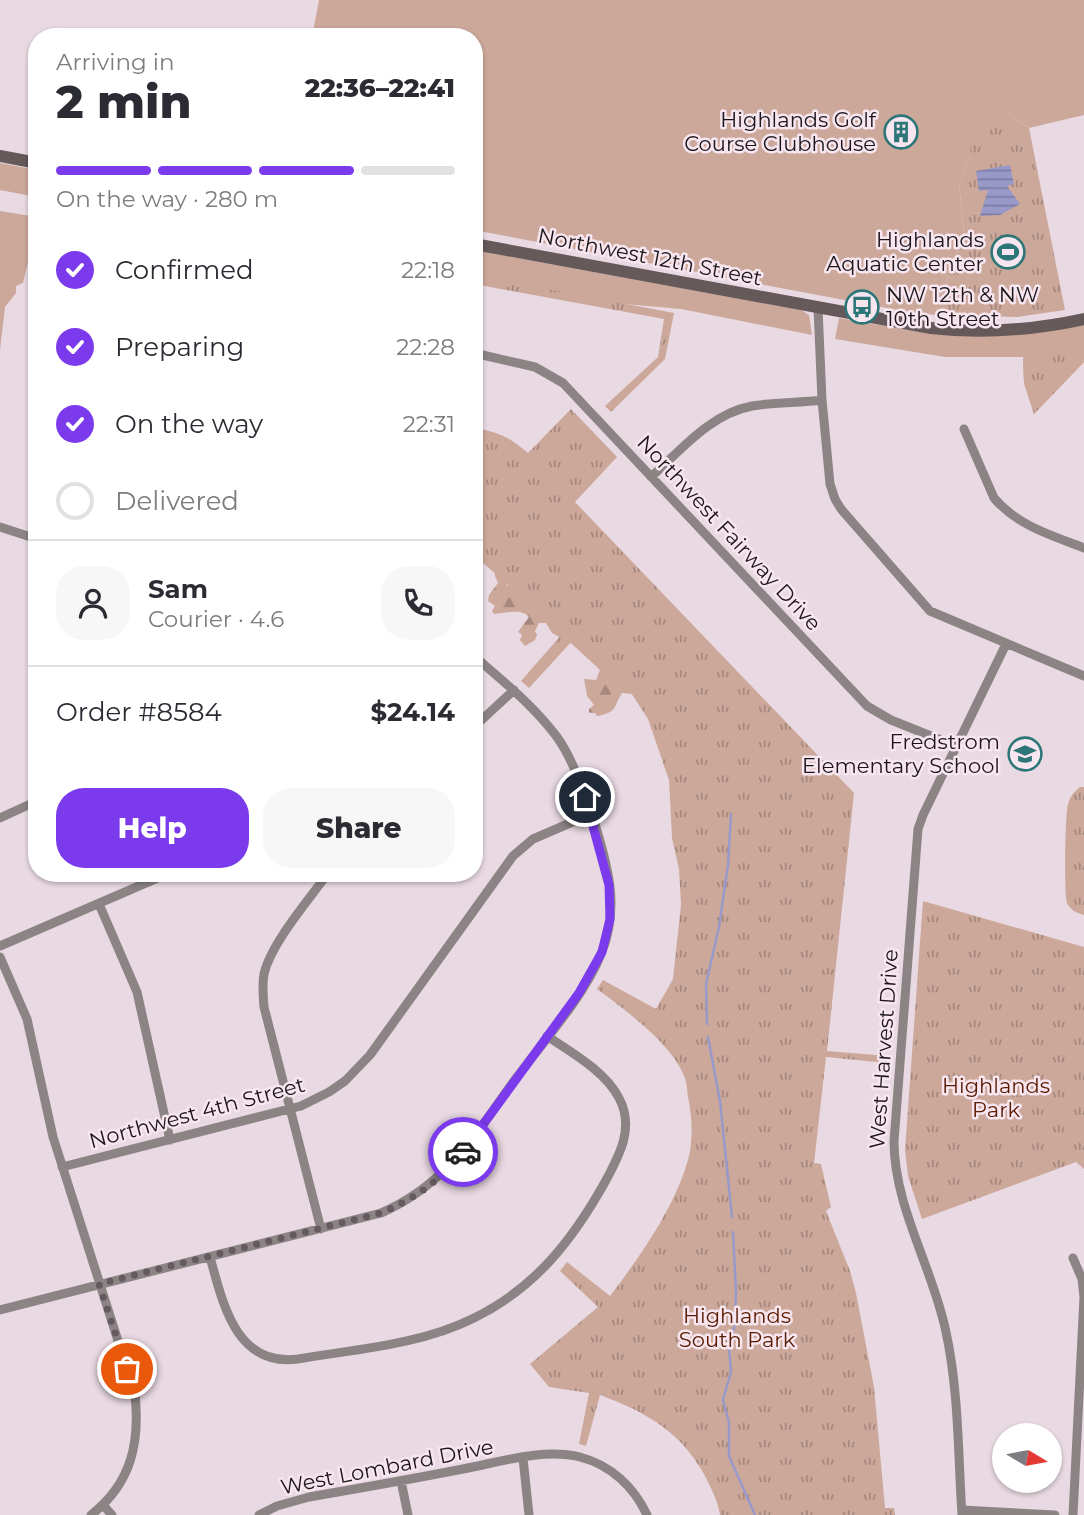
<!DOCTYPE html>
<html lang="en">
<head>
<meta charset="utf-8">
<style>
	:root { --surface:#fff; --page:#f7f7f7; --text:#2b2b33; --muted:#7c7c81; --line:#e1e1e2; --accent:#7c3aed }
	body { margin:0; font-family:Montserrat,sans-serif; background:var(--page); color:var(--text); height:100vh; display:flex; flex-direction:column; font-size:26px; white-space:nowrap }
	* { box-sizing:border-box; margin:0 }
	p { font-size:23px; color:var(--muted) }
	.icon { flex:none; width:38px; height:38px; fill:none; stroke:currentColor; stroke-width:2; stroke-linecap:round; stroke-linejoin:round }
	.map { position:relative; flex:1; overflow:hidden }
	.side { position:absolute; left:28px; top:28px; width:455px; height:854px; display:flex; flex-direction:column; background:var(--surface); border-radius:28px; box-shadow:0 2px 5px #0004 }
	.side>* { flex:none }
	.needle { width:46px; rotate:100deg }
	.controls { position:absolute; left:992px; top:1423px; display:grid; gap:14px }
	.controls a { display:grid; place-items:center; width:70px; height:70px; border-radius:50%; background:var(--surface); box-shadow:0 2px 5px #0004; font-size:35px }
	.pin { position:absolute; display:grid; place-items:center; width:60px; height:60px; color:#fff; margin:-30px; border:4px solid #fff; border-radius:50%; box-shadow:0 2px 7px #0007 }
	.courier { position:absolute; display:grid; place-items:center; width:70px; height:70px; margin:-35px; border:5px solid #7c3aed; border-radius:50%; background:#fff; color:#222; box-shadow:0 2px 9px #0007 }
	.headline em { font-style:normal; font-weight:800 }
	.headline div { display:flex; flex-direction:column-reverse }
	.headline { display:flex; align-items:center; justify-content:space-between; height:119px; padding:0 28px }
	h1 { font-size:46px; font-weight:800; line-height:52px }
	.bar { display:grid; grid-template-columns:repeat(4,1fr); gap:10px 7px; align-content:center; height:84px; padding:0 28px }
	.bar i { height:9px; border-radius:5px; background:var(--line) }
	.bar .selected { background:var(--accent) }
	.bar p { grid-column:span 4 }
	.line { display:flex; align-items:center; gap:18px; padding:0 28px; border-top:2px solid var(--line) }
	.line div { flex:1 }
	.round { display:grid; place-items:center; flex:none; width:74px; height:74px; border-radius:28px; background:var(--page) }
	ol { padding:0 28px; list-style:none }
	li { display:flex; align-items:center; gap:21px; height:77px }
	li p { margin-inline-start:auto }
	li .icon { padding:7px; border-radius:50%; background:var(--accent); color:#fff; stroke-width:4 }
	li:last-child { color:var(--muted) }
	li i { width:38px; height:38px; border:4px solid var(--line); border-radius:50% }
	.cta { display:flex; gap:14px; margin-top:auto; padding:14px 28px }
	.cta a { flex:1; height:80px; border-radius:28px; background:var(--accent); color:#fff; font-size:28px; font-weight:800; line-height:80px; text-align:center }
	.cta a+a { background:var(--page); color:var(--text) }
	.map>svg:first-child { display:block }
	.green { fill:#cca89a }
	.forest { fill:url(#forest-firs) }
	.park { fill:url(#park-tufts) }
	.water { fill:url(#water-rules) }
	.lines { fill:none; stroke-linecap:round; stroke-linejoin:round }
	.stream { stroke:#9999c9; stroke-width:2.5 }
	.minor { stroke:#8c8484; stroke-width:9 }
	.secondary { stroke:#65595a; stroke-width:12 }
	.done { stroke:#645a5f; stroke-width:7; stroke-dasharray:0 12.6 }
	.route { stroke:#7c3aed; stroke-width:9 }
	.labels { text-anchor:middle; stroke-width:5; stroke-linejoin:round; paint-order:stroke }
	.poi-label { font-size:21px; fill:#1c1619; stroke:#f7e6ef; text-anchor:end }
	.street-label { font-size:21px; fill:#1c1619; stroke:#f7e6ef }
	.park-label { font-size:21px; fill:#5a1b00; stroke:#f7e6ef }
</style>
</head>
<body>
<div class="map">
<svg width="1084" height="1515" viewBox="0 0 1084 1515">
	<defs>
		<pattern id="forest-firs" width="22" height="20" patternUnits="userSpaceOnUse" patternTransform="scale(1.75)"><rect width="22" height="20" fill="#cca89a"/><path d="M5 1l3.5 6h-7zM16 11l3.5 6h-7z" fill="#a5887d"/></pattern>
		<pattern id="park-tufts" width="24" height="20" patternUnits="userSpaceOnUse" patternTransform="scale(1.75)"><rect width="24" height="20" fill="#cca89a"/><path d="M3 7l-1-3M5 7V3M7 7l1-3M15 17l-1-3M17 17v-4M19 17l1-3" fill="none" stroke="#a5887d"/></pattern>
		<pattern id="water-rules" width="6" height="5" patternUnits="userSpaceOnUse" patternTransform="scale(1.75)"><rect width="6" height="5" fill="#9999c9"/><path d="M0 2.5h6" fill="none" stroke="#7c7ca2"/></pattern>
	</defs>
	<rect width="100%" height="100%" fill="#e9d9e2"/>
	<path class="green" d="M319,0H1084V115L1029,128L1008,114L971,154L959,184L964,233L935,315L903,311L474,230V37H312Z
		M0,163L37,170V197L0,190Z
		M0,211L37,217V224L23,283L16,286V293L5,307L0,350Z
		M474,250L801,310L809,315L812,335L681,309L614,303L474,277Z
		M839,318L916,331L1010,335L1084,325V362L1034,414L1024,383L1023,357H945L835,339Z"/>
	<path class="forest" d="M474,484C487,509 501,498 517,509C520,511 522,515 525,517L536,509L542,514L550,530L559,531L572,538C565,546 565,554 558,561L561,573L574,572L590,562L594,563L610,593L625,605L635,618L631,633C638,654 651,670 666,686L687,688L689,692C684,708 691,724 692,741C712,756 728,767 717,794L705,793L696,780L682,766L666,755L655,725L632,694L622,693C613,707 618,712 597,716L595,713H589V709L594,705L587,696L584,679L596,680L600,670L572,644L552,633L546,623H539L535,631L537,635L535,640L525,646L520,640L522,635L518,632L529,617C521,608 506,613 494,614L492,611L495,606L488,601L489,595L498,583L495,576V569C502,564 506,563 514,567L516,572L506,586L517,581L521,583L526,578L531,582L539,580L543,574L538,564L533,562L529,570L520,564L521,548L518,545L512,549C505,548 504,542 504,536L498,537L496,525L487,529L481,522L477,524L483,532L478,541L484,542L483,551L474,557Z"/>
	<path class="park" d="M1008,114L1029,128L1065,310L1017,317L935,315L964,233L959,184L971,154L967,123Z
		M474,275L674,313L665,359L611,412L605,406L658,357L664,319L474,284Z
		M1084,350V362L1034,414L1024,383L1023,359Z
		M571,409L617,457L575,502L854,793L827,1051L887,1056V1063L826,1057L814,1163L821,1164L831,1207L826,1211L850,1271L856,1293L874,1387L885,1508H894L895,1515H720C718,1503 714,1494 709,1484C686,1435 649,1413 600,1395L586,1446L579,1444L589,1393L549,1387L530,1364L598,1307L560,1271L567,1262L610,1296C640,1257 677,1204 689,1156C693,1137 692,1116 688,1097C687,1090 687,1082 684,1076C672,1044 624,1009 597,989L603,980L656,1009L673,979L681,905L679,869L672,838L669,780L648,719L626,685L573,640L529,688L521,681L563,633L474,555V428C499,432 509,437 528,453Z
		M1080,787H1084V915C1077,913 1070,910 1067,903C1064,896 1065,813 1068,804C1070,796 1074,792 1080,787Z
		M923,901L1084,947V1169L1076,1162L922,1219L908,1176L905,1150Z"/>
	<path class="water" d="M1010,165L1014,184L1007,186L1020,204L1000,215L980,216L988,190L979,191L976,171Z"/>
	<g class="lines">
		<path class="stream" d="M707,1024L706,984L719,927L728,865L731,814
			M708,1037L720,1101L732,1217
			M733,1232L736,1290L735,1324L729,1348L731,1372L723,1400L729,1423V1456L755,1515"/>
		<path class="minor" d="M818,308L822,400L830,484L835,499L841,509L930,611L1084,676
			M474,353L535,367L563,383L867,706L891,720L956,746
			M964,429L994,498C1018,526 1051,535 1084,548
			M651,477C681,450 710,414 752,406C775,402 799,403 822,400
			M0,527L37,539
			M474,727L514,690
			M0,818L37,801
			M99,904L137,992L170,1140
			M0,946L169,873
			M0,957L27,1019L53,1137L135,1394C140,1442 132,1483 91,1515
			M62,1167L301,1106L329,1092L345,1081L370,1055L513,856L533,839L591,814
			M321,1229L264,1007C263,996 262,985 264,974C271,943 309,900 328,873
			M210,1257C223,1304 236,1367 298,1359C357,1349 420,1345 474,1318C535,1288 572,1241 605,1182C619,1156 635,1128 619,1098C605,1071 572,1053 547,1036
			M0,1310L381,1213C446,1185 475,1135 514,1081C542,1043 584,997 601,954C608,938 611,920 611,902C611,863 580,769 557,737C534,706 503,681 474,656
			M523,1458L529,1515
			M401,1481L408,1515
			M103,1505L112,1515
			M962,1510L1055,1515
			M259,1515L277,1506L309,1497C361,1488 412,1479 463,1469C500,1462 543,1448 580,1457C611,1465 634,1487 647,1515
			M962,1515C958,1455 959,1392 946,1332C933,1268 894,1207 894,1141L918,829L923,815L1006,644
			M1073,1515L1084,1297L1082,1279L1073,1258"/>
		<path class="secondary" d="M0,156L37,163
			M474,244L931,328C982,334 1033,330 1084,319"/>
	</g>
	<g class="lines">
		<path class="done" d="M127,1369L99,1284L381,1213C414,1199 441,1180 463,1152"/>
		<path class="route" d="M463,1152L579,993L602,952L610,919L609,885L585,797"/>
	</g>
	<defs>
		<symbol id="building-ring" viewBox="-11 -11 22 22"><circle r="9.5" fill="#f7e6ef" stroke="#2c7678" stroke-width="1.5"/><path d="M-4-6H4V6H1V3H-1V6H-4ZM-2.5-4.3h1.7v1.8h-1.7ZM.8-4.3h1.7v1.8H.8ZM-2.5-1h1.7V.8h-1.7ZM.8-1h1.7V.8H.8Z" fill="#2c7678"/></symbol>
		<symbol id="stadium-ring" viewBox="-11 -11 22 22"><circle r="9.5" fill="#f7e6ef" stroke="#2c7678" stroke-width="1.5"/><path d="M0-5a6.5 5 0 1 0 0 10a6.5 5 0 1 0 0-10ZM-3.5-1.8h7v3.6h-7Z" fill="#2c7678"/></symbol>
		<symbol id="bus-ring" viewBox="-11 -11 22 22"><circle r="9.5" fill="#f7e6ef" stroke="#2c7678" stroke-width="1.5"/><path d="M-5-6H5V4H4V6H2V4H-2V6H-4V4H-5ZM-3.5-4V0h7V-4ZM-3.5 1.2v1.5H-2V1.2ZM2 1.2v1.5H3.5V1.2Z" fill="#2c7678"/></symbol>
		<symbol id="school-ring" viewBox="-11 -11 22 22"><circle r="9.5" fill="#f7e6ef" stroke="#2c7678" stroke-width="1.5"/><path d="M0-5L7-2L0 1L-7-2ZM-4 1L0 2.5L4 1V4Q0 6-4 4Z" fill="#2c7678"/></symbol>
	</defs>
	<g fill-rule="evenodd">
		<use href="#building-ring" x="882" y="113" width="38" height="38"/>
		<use href="#stadium-ring" x="989" y="233" width="38" height="38"/>
		<use href="#bus-ring" x="843" y="288" width="38" height="38"/>
		<use href="#school-ring" x="1006" y="735" width="38" height="38"/>
	</g>
	<g class="labels">
		<g class="poi-label">
			<text x="876" y="127">Highlands Golf<tspan x="876" dy="24">Course Clubhouse</tspan></text>
			<text x="984" y="247">Highlands<tspan x="984" dy="24">Aquatic Center</tspan></text>
			<text x="886" y="302" text-anchor="start">NW 12th &amp; NW<tspan x="886" dy="24">10th Street</tspan></text>
			<text x="1000" y="749">Fredstrom<tspan x="1000" dy="24">Elementary School</tspan></text>
		</g>
		<g class="street-label">
			<text transform="translate(650 257) rotate(11)" y="7">Northwest 12th Street</text>
			<text transform="translate(729 533) rotate(47)" y="7">Northwest Fairway Drive</text>
			<text transform="translate(884 1049) rotate(-86)" y="7">West Harvest Drive</text>
			<text transform="translate(197 1113) rotate(-15)" y="7">Northwest 4th Street</text>
			<text transform="translate(387 1467) rotate(-11)" y="7">West Lombard Drive</text>
		</g>
		<g class="park-label">
			<text x="996" y="1093">Highlands<tspan x="996" dy="24">Park</tspan></text>
			<text x="737" y="1323">Highlands<tspan x="737" dy="24">South Park</tspan></text>
		</g>
	</g>
</svg>
<div class="controls">
<a><svg class="needle" viewBox="-14 -14 28 28"><path d="M0-13l5 13h-10z" fill="#e53935"/><path d="M0 13l5-13h-10z" fill="#7c7c81"/></svg></a>
</div>
<div class="pin" style="left:127px;top:1369px;background:#ea580c"><svg class="icon" aria-label="bag" viewBox="0 0 24 24"><path d="M5 8h14l-1 12H6zM9 8a3 3 0 0 1 6 0"/></svg></div>
<div class="pin" style="left:585px;top:797px;background:#1f2937"><svg class="icon" aria-label="home" viewBox="0 0 24 24"><path d="M3 11l9-7 9 7M6 9v11h12V9"/></svg></div>
<div class="courier" style="left:463px;top:1152px"><svg class="icon" aria-label="car" viewBox="0 0 24 24"><path d="M5 17H2v-5l4-1 3-4h7l3 4 3 1v5h-3M9 17h6M6 11h13"/><circle cx="7" cy="17" r="2"/><circle cx="17" cy="17" r="2"/></svg></div>
<section class="side">
<div class="headline"><div><h1>2 min</h1><p>Arriving in</p></div><em>22:36–22:41</em></div>
<div class="bar"><i class="selected"></i><i class="selected"></i><i class="selected"></i><i></i><p>On the way · 280 m</p></div>
<ol>
<li><svg class="icon" aria-label="check" viewBox="0 0 24 24"><path d="M5 12l5 5 9-10"/></svg>Confirmed<p>22:18</p></li>
<li><svg class="icon" aria-label="check" viewBox="0 0 24 24"><path d="M5 12l5 5 9-10"/></svg>Preparing<p>22:28</p></li>
<li><svg class="icon" aria-label="check" viewBox="0 0 24 24"><path d="M5 12l5 5 9-10"/></svg>On the way<p>22:31</p></li>
<li><i></i>Delivered</li>
</ol>
<div class="line" style="height:126px"><a class="round"><svg class="icon" aria-label="person" viewBox="0 0 24 24"><circle cx="12" cy="8" r="4"/><path d="M4 21q1-7 8-7t8 7"/></svg></a><div><b>Sam</b><p>Courier · 4.6</p></div><a class="round"><svg class="icon" aria-label="phone" viewBox="0 0 24 24"><path d="M5 4h4l2 5-3 2q2 4 5 5l2-3 5 2v4C11 20 4 13 5 4z"/></svg></a></div>
<div class="line" style="height:91px"><div>Order #8584</div><b>$24.14</b></div>
<div class="cta"><a>Help</a><a>Share</a></div>
</section>
</div>
</body>
</html>
